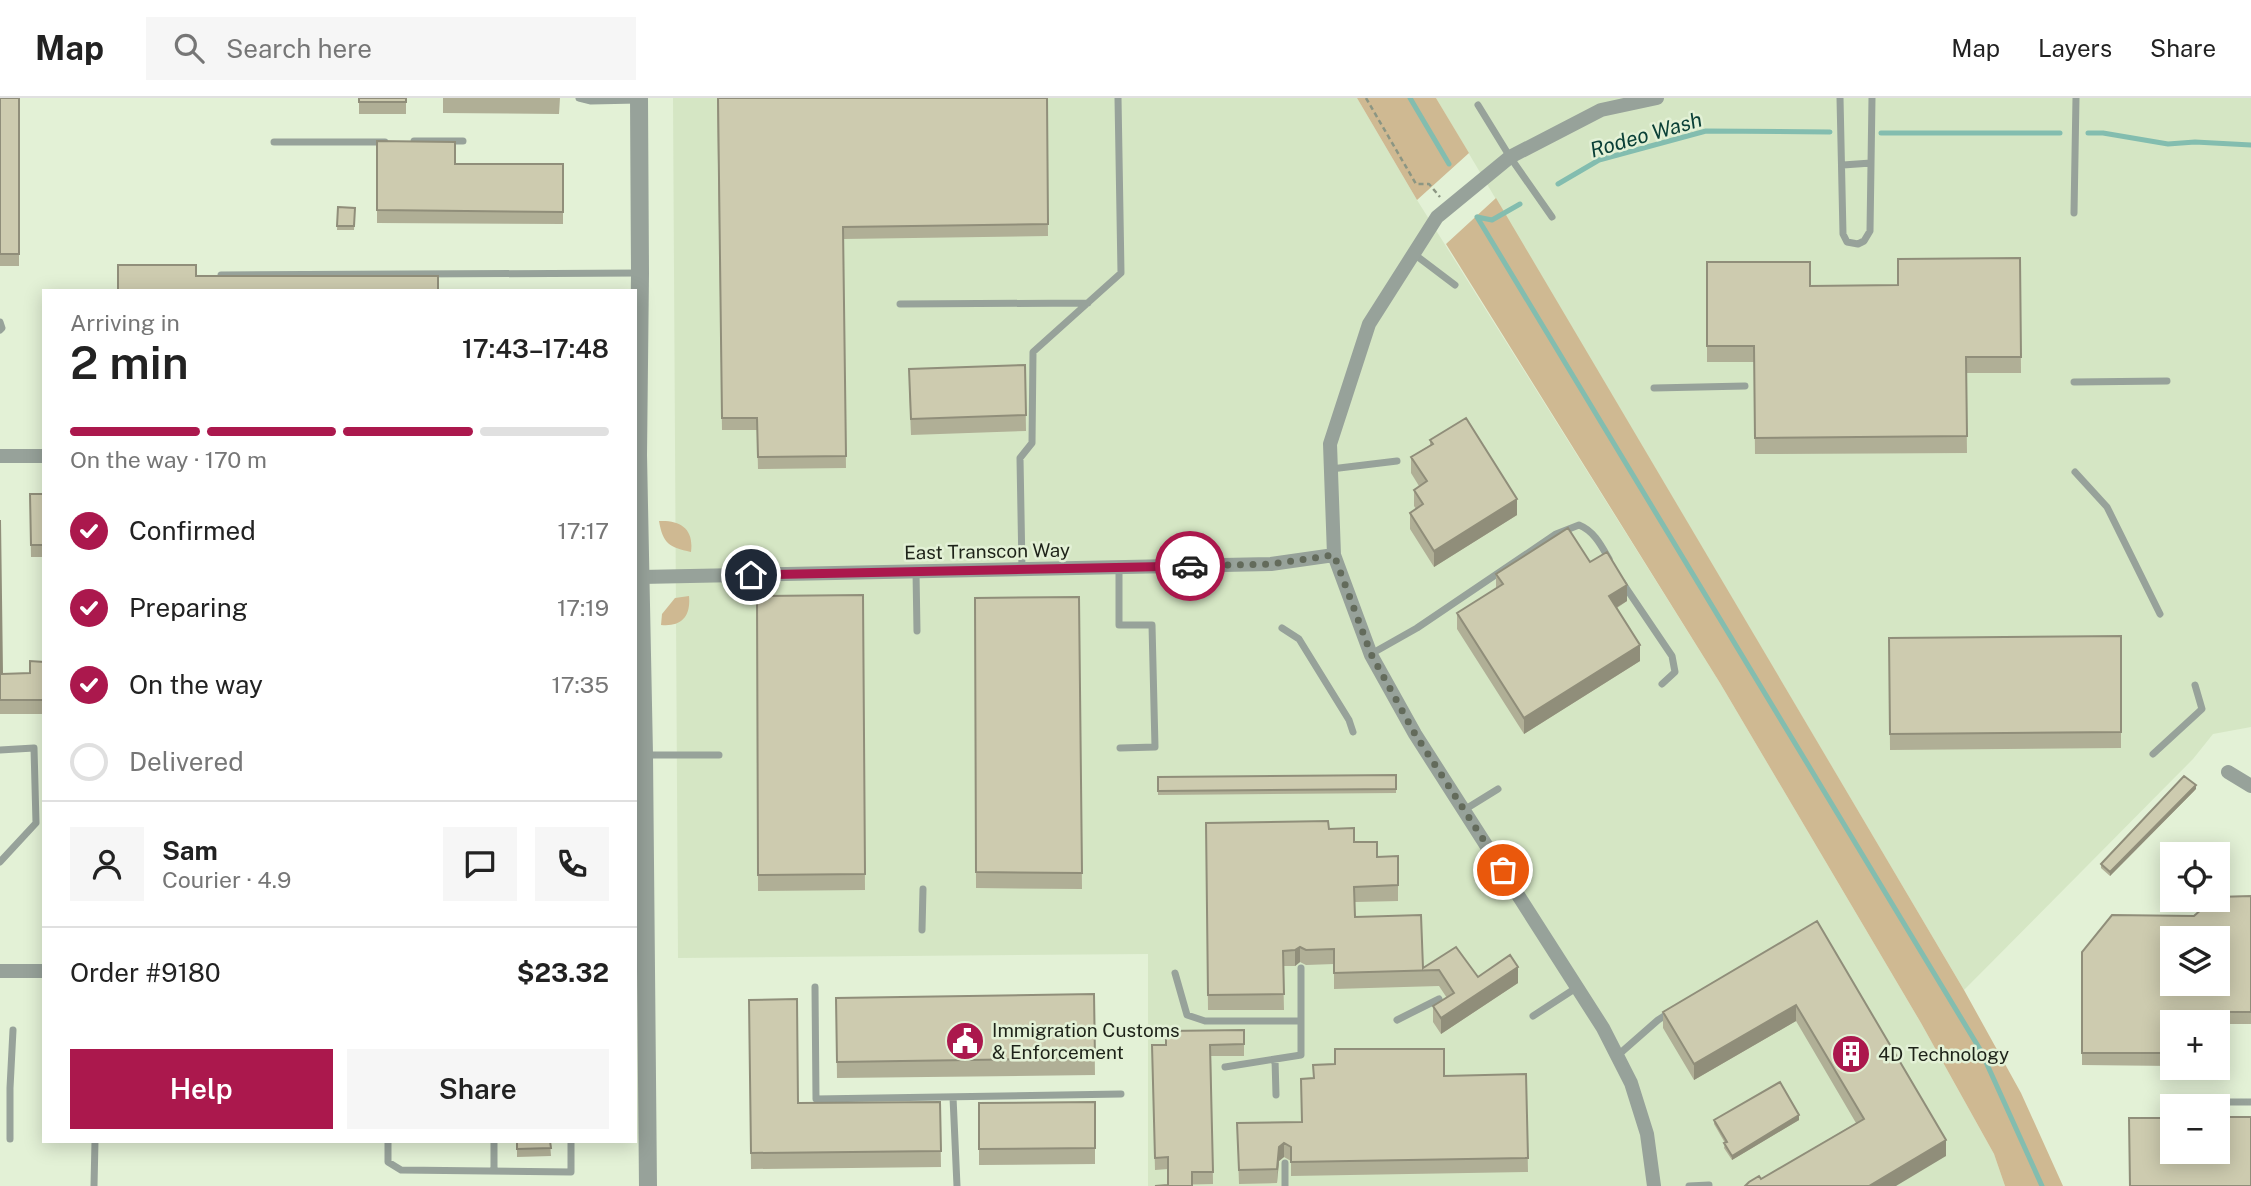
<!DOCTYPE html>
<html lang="en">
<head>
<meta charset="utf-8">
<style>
	:root { --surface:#fff; --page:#f6f6f6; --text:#222; --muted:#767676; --line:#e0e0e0; --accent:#ab184d }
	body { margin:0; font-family:"Public Sans",sans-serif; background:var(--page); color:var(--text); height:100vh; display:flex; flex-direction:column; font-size:26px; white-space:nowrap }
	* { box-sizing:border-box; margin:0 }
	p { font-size:23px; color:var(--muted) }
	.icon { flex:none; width:38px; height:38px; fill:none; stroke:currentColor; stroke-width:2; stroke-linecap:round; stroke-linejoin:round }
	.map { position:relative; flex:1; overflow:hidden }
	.sheet { position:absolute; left:42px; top:191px; width:595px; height:854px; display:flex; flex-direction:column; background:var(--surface); border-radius:0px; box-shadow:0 4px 18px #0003 }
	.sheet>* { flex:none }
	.controls { position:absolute; left:2160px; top:744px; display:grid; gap:14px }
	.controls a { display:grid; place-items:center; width:70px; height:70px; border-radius:0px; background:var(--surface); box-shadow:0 4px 18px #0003; font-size:35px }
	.pin { position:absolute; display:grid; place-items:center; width:60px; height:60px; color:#fff; margin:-30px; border:4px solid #fff; border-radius:50%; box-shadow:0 2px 7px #0007 }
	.courier { position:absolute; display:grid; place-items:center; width:70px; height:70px; margin:-35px; border:5px solid #ab184d; border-radius:50%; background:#fff; color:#222; box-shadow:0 2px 9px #0007 }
	.summary em { font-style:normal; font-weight:600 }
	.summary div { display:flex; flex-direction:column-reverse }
	.summary { display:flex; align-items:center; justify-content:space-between; height:119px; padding:0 28px }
	h1 { font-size:46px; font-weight:600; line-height:52px }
	.bar { display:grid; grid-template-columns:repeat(4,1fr); gap:10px 7px; align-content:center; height:84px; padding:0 28px }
	.bar i { height:9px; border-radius:5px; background:var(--line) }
	.bar .selected { background:var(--accent) }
	.bar p { grid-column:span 4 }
	.line { display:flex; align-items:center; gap:18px; padding:0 28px; border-top:2px solid var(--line) }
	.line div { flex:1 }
	.round { display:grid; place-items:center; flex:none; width:74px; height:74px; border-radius:0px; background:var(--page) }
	ol { padding:0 28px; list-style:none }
	li { display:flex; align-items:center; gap:21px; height:77px }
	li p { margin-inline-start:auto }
	li .icon { padding:7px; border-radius:50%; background:var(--accent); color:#fff; stroke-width:4 }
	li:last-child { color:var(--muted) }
	li i { width:38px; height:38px; border:4px solid var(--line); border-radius:50% }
	.primary-button { display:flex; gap:14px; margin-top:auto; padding:14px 28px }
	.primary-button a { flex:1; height:80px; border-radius:0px; background:var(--accent); color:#fff; font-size:28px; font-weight:600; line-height:80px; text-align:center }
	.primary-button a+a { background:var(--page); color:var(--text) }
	header { display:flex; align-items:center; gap:42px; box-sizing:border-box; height:98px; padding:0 35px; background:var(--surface); border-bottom:2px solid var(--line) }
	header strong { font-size:33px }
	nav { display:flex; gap:38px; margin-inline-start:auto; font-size:24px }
	.search { width:490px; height:63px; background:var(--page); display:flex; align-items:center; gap:18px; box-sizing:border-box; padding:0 24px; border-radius:0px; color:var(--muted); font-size:26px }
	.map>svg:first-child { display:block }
	.built { fill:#d5e6c4 }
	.green { fill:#cfb992 }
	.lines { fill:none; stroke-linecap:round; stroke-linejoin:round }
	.stream { stroke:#83bdaf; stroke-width:5 }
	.path { stroke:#8c9683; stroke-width:2.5; stroke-dasharray:5 3.5; stroke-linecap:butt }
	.service { stroke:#97a29a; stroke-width:7 }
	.minor { stroke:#97a29a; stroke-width:14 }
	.tertiary { stroke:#97a29a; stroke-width:18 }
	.wall { fill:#b0af96 }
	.shaded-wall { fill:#908e7a }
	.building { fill:#cdcbaf; stroke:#908e7a; stroke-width:2; fill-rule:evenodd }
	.done { stroke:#636b5b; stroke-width:7; stroke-dasharray:0 12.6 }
	.route { stroke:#ab184d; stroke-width:9 }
	.labels { text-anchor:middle; stroke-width:5; stroke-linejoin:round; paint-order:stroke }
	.street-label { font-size:19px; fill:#1e2319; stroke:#e3f1d6 }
	.poi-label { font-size:19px; fill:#1e2319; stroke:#e3f1d6; text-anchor:start }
	.water-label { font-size:21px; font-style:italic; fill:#0a4037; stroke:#e3f1d6 }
</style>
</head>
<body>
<header>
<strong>Map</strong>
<div class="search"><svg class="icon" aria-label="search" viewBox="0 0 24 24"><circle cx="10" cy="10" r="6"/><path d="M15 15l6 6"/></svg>Search here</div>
<nav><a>Map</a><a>Layers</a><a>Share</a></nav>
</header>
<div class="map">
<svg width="2251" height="1088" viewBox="0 0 2251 1088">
	<rect width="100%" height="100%" fill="#e3f1d6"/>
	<path class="built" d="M673,0H1357L1417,102L1720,585L1921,925L1994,1056L2005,1088H1148V856L678,860Z
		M1436,0H2251V629L2213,636L2193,661L1964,892Z"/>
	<path class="green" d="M1357,0H1436L1469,55L1417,102Z
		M1496,100L1964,892L2021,995L2063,1088H2005L1994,1056L1921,925L1720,585L1446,146Z
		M659,423C681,422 694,431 691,454C669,449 663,446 659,423Z
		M689,498C691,519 681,529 661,527L662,516L675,500Z"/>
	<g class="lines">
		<path class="stream" d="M1410,0L1449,66
			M1881,35H2060
			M2088,35H2103L2168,46L2195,44L2251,47
			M1558,86L1599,62L1706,33L1830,34
			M1477,119L1981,953L2042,1088
			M1477,119L1492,122L1520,106"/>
		<path class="path" d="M1366,0L1416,86H1429L1440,99"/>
		<path class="service" d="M579,0L591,3L638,2
			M1840,0L1843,136L1847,144L1858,146L1864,143L1870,133L1872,0
			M1478,7L1510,59L1552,119
			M414,43H463
			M274,44H385
			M1843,67L1871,65
			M2074,115L2076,0
			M1414,156L1455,187
			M221,177L640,175
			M900,206L1088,205
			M0,224L2,230L0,232
			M2074,284L2167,283
			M1654,290L1745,288
			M1331,371L1397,363
			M2075,374L2107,409L2160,516
			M1119,469V527H1152L1155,649L1120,650
			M1022,471L1020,360L1032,345L1033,254L1121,175L1118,0
			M916,474L917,533
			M1622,484L1672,558L1675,574L1662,586
			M1282,530L1299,541L1349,622L1353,634
			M1371,556L1417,530L1556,436L1579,427C1594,433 1601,447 1609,461
			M0,652L34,650L36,725L0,764
			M2153,656L2202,611L2195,587
			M645,657H719
			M1464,712L1498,691
			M922,832L923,791
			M1175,875L1187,917L1205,923H1301
			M815,889L816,1001L1121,996
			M1533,918L1576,890
			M1397,922L1439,901
			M1617,958L1658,922L1669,915
			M1275,961L1276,997
			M1225,969L1301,957V870
			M953,999L957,1088
			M2183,1004H2251
			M10,1041V990L13,932
			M388,1043V1064L401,1072L571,1074V1043
			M494,1043V1073
			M1285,1065V1088
			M94,1088L95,1043
			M1689,1088L1709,1087"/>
		<path class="minor" d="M0,358H44
			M641,479L1271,466L1334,457
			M2228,674L2251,688
			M0,873H44
			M1654,1088L1647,1036L1631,985L1603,930L1415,636L1371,557L1334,457L1330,346L1369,226L1437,119L1510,59L1601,12L1657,0"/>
		<path class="tertiary" d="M639,0L640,175L638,357L644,657L648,1088"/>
	</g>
	<path class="wall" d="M0,0H19V168H0Z
		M359,0H406V16H359Z
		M443,0H560L559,16L443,15Z
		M717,0H1047L1048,138L843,141L846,370L758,371L757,332H722Z
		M377,43L455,66H563V126L377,125Z
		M338,109L355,110L354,132H337Z
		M2020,160L2021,275H1966L1967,355L1755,356L1754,264H1707V164L1810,188L1898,187Z
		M1025,267L1026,333L911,337L909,287Z
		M1430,342L1517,417L1434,469L1410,431V415L1416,411L1414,408V392L1419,388L1411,375V359L1430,347Z
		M30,396H44V459H31Z
		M0,422L2,576L30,575L44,564V616H0Z
		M1590,464L1627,503L1617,510L1640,563L1524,636L1457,531V515L1496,490V476Z
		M863,497L865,792L758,793L757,498Z
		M1079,499L1082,791L976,790L975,500Z
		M2121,538V650L1890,652L1889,540Z
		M1396,677V695L1158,697V679Z
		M2196,691L2110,778L2101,770V766Z
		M1206,725L1329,731L1354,744L1377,759L1398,787V803L1355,804V819L1423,870L1518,885L1441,936L1433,924V908L1447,900L1439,888L1334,891V866L1306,867L1300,864L1295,868H1283L1284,912H1208Z
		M2251,798V926H2217V924H2172V968L2082,967V854Z
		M1817,823L1946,1058L1761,1081L1856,1025L1796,923L1694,982L1663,930V914Z
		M1094,896L1095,977L837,980L836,900Z
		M749,902L798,1005L940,1004L941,1069L751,1071Z
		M1244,932V958H1211L1213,1086L1168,1087V1071L1155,1072L1152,947H1166Z
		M1313,967L1444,978L1526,976L1528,1074L1291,1078V1063L1284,1059L1279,1063L1277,1085L1239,1086L1237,1025L1301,1024L1313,980Z
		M1095,1004V1066L979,1067V1005Z
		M1714,1022H1799L1732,1062L1724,1050L1725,1045L1714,1026Z
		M517,1043H550L551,1058L517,1059Z"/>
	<path class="shaded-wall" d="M1517,401V417L1434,469V453Z
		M1627,487V503L1609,514V498Z
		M1640,547V563L1524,636V620Z
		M2196,687V691L2110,778V774Z
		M1300,849V864L1295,868V852Z
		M1518,869V885L1441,936V920Z
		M1796,907V923L1694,982V966Z
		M1799,1017V1022L1732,1062V1058Z
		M1946,1042V1058L1896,1088H1869Z
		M1284,1045V1059L1279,1063L1277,1085L1279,1049Z"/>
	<path class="building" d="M0,0H19V156H0Z
		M359,0H406V4H359Z
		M718,0H1047L1048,126L843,129L846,358L758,359L757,320H722Z
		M377,43L455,44V66H563V114L377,112Z
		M338,109L355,110L354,128H337Z
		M2020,160L2021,259H1966L1967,338L1755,340L1754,248H1707V164H1810V188L1898,187V161Z
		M118,167H196V178H438V192H118Z
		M1025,267L1026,317L911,321L909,271Z
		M1466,320L1517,401L1434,453L1410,415L1423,406L1414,392L1427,383L1411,359L1433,346L1430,342Z
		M30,396H44V447H31Z
		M0,422L2,576L30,575V563L44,564V602H0Z
		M1568,430L1590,464L1607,454L1627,487L1609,498L1640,547L1524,620L1457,515L1503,486L1496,476Z
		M863,497L865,776L758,777L757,498Z
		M1079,499L1082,775L976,774L975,500Z
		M2121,538V634L1890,636L1889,540Z
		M1396,677V691L1158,693V679Z
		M2184,678L2196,687L2110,774L2101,766Z
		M1328,723L1329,731L1354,730V744H1377V759L1398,758V787L1354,789L1355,819L1421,817L1423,870L1456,849L1478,879L1510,857L1518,869L1441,920L1433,908L1454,895L1439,872L1334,875V851L1306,852L1300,849L1295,852L1283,853L1284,896L1208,897L1206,725Z
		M2251,798V914H2206V924H2172V955H2082V854L2112,817L2194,818L2212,802H2217V799ZM2172,840H2217V886H2172Z
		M1817,823L1946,1042L1869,1088H1745L1749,1084L1759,1078L1761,1081L1864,1021L1796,907L1694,966L1663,914Z
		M1094,896L1095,960L837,964L836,900Z
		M797,901L798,1005L940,1004L941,1053L751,1055L749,902Z
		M1244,932V946L1210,947L1213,1074H1192V1088H1155L1168,1087V1059L1155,1060L1152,947H1166V933Z
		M1335,951H1444V978L1526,976L1528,1060L1291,1064V1049L1284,1045L1279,1049L1277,1071L1239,1072L1237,1025L1302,1024L1301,981L1314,980L1313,967L1335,966Z
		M1780,984L1799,1017L1732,1058L1724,1045L1727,1044L1714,1022Z
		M1095,1004V1050L979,1051V1005Z
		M2217,1019H2251V1088H2130L2129,1020H2172V1054H2217Z
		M517,1043H550L551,1050L517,1051Z"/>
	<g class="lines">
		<path class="done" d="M1190,468L1271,466L1334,457L1371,556L1415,636L1503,772"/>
		<path class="route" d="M751,477L1190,468"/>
	</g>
	<defs>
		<symbol id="civic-disc" viewBox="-11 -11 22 22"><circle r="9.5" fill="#ab184d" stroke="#e3f1d6"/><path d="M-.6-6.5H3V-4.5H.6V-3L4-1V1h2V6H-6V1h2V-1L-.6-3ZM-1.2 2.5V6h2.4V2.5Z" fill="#fff"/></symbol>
		<symbol id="building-disc" viewBox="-11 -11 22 22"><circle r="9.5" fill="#ab184d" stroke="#e3f1d6"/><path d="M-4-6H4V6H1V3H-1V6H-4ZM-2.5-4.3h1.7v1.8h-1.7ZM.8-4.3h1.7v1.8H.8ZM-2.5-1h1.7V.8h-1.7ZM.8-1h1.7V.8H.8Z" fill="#fff"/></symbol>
	</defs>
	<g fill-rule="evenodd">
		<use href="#civic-disc" x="943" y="921" width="44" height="44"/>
		<use href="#building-disc" x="1829" y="934" width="44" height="44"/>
	</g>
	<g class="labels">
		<g class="street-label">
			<text transform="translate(987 453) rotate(-1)" y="7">East Transcon Way</text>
		</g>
		<g class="poi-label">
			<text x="992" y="939">Immigration Customs<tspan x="992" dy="22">&amp; Enforcement</tspan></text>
			<text x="1878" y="963">4D Technology</text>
		</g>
		<g class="water-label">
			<text transform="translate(1646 37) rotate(-16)" y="7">Rodeo Wash</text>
		</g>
	</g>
</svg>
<div class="controls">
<a><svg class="icon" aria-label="locate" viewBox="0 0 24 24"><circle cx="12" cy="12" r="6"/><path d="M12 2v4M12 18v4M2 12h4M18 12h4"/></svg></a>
<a><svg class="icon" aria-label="layers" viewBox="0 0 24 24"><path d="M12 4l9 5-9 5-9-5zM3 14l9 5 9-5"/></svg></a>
<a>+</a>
<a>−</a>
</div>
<div class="pin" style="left:1503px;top:772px;background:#ea580c"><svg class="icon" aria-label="bag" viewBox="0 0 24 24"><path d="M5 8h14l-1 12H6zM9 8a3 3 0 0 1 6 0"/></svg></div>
<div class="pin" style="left:751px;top:477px;background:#1f2937"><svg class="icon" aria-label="home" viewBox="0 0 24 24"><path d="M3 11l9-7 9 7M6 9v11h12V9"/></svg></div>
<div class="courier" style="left:1190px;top:468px"><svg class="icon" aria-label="car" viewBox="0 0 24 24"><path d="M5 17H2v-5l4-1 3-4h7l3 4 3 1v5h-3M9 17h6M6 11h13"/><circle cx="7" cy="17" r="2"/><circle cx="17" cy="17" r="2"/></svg></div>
<section class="sheet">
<div class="summary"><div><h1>2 min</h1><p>Arriving in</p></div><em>17:43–17:48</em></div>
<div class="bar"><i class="selected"></i><i class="selected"></i><i class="selected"></i><i></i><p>On the way · 170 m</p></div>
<ol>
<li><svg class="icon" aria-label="check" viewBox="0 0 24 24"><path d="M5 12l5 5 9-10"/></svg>Confirmed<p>17:17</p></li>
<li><svg class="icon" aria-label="check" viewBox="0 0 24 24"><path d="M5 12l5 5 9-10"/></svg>Preparing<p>17:19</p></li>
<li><svg class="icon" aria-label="check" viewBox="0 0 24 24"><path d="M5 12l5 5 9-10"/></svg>On the way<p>17:35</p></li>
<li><i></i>Delivered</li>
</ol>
<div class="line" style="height:126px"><a class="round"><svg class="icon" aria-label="person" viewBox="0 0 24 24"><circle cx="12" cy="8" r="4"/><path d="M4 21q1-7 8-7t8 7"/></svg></a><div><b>Sam</b><p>Courier · 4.9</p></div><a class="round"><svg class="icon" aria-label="chat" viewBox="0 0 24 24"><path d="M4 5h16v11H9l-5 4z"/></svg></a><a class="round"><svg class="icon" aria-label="phone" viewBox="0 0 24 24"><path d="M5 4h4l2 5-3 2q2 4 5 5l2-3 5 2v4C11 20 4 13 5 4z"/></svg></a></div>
<div class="line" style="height:91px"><div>Order #9180</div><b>$23.32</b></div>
<div class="primary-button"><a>Help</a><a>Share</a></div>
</section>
</div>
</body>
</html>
